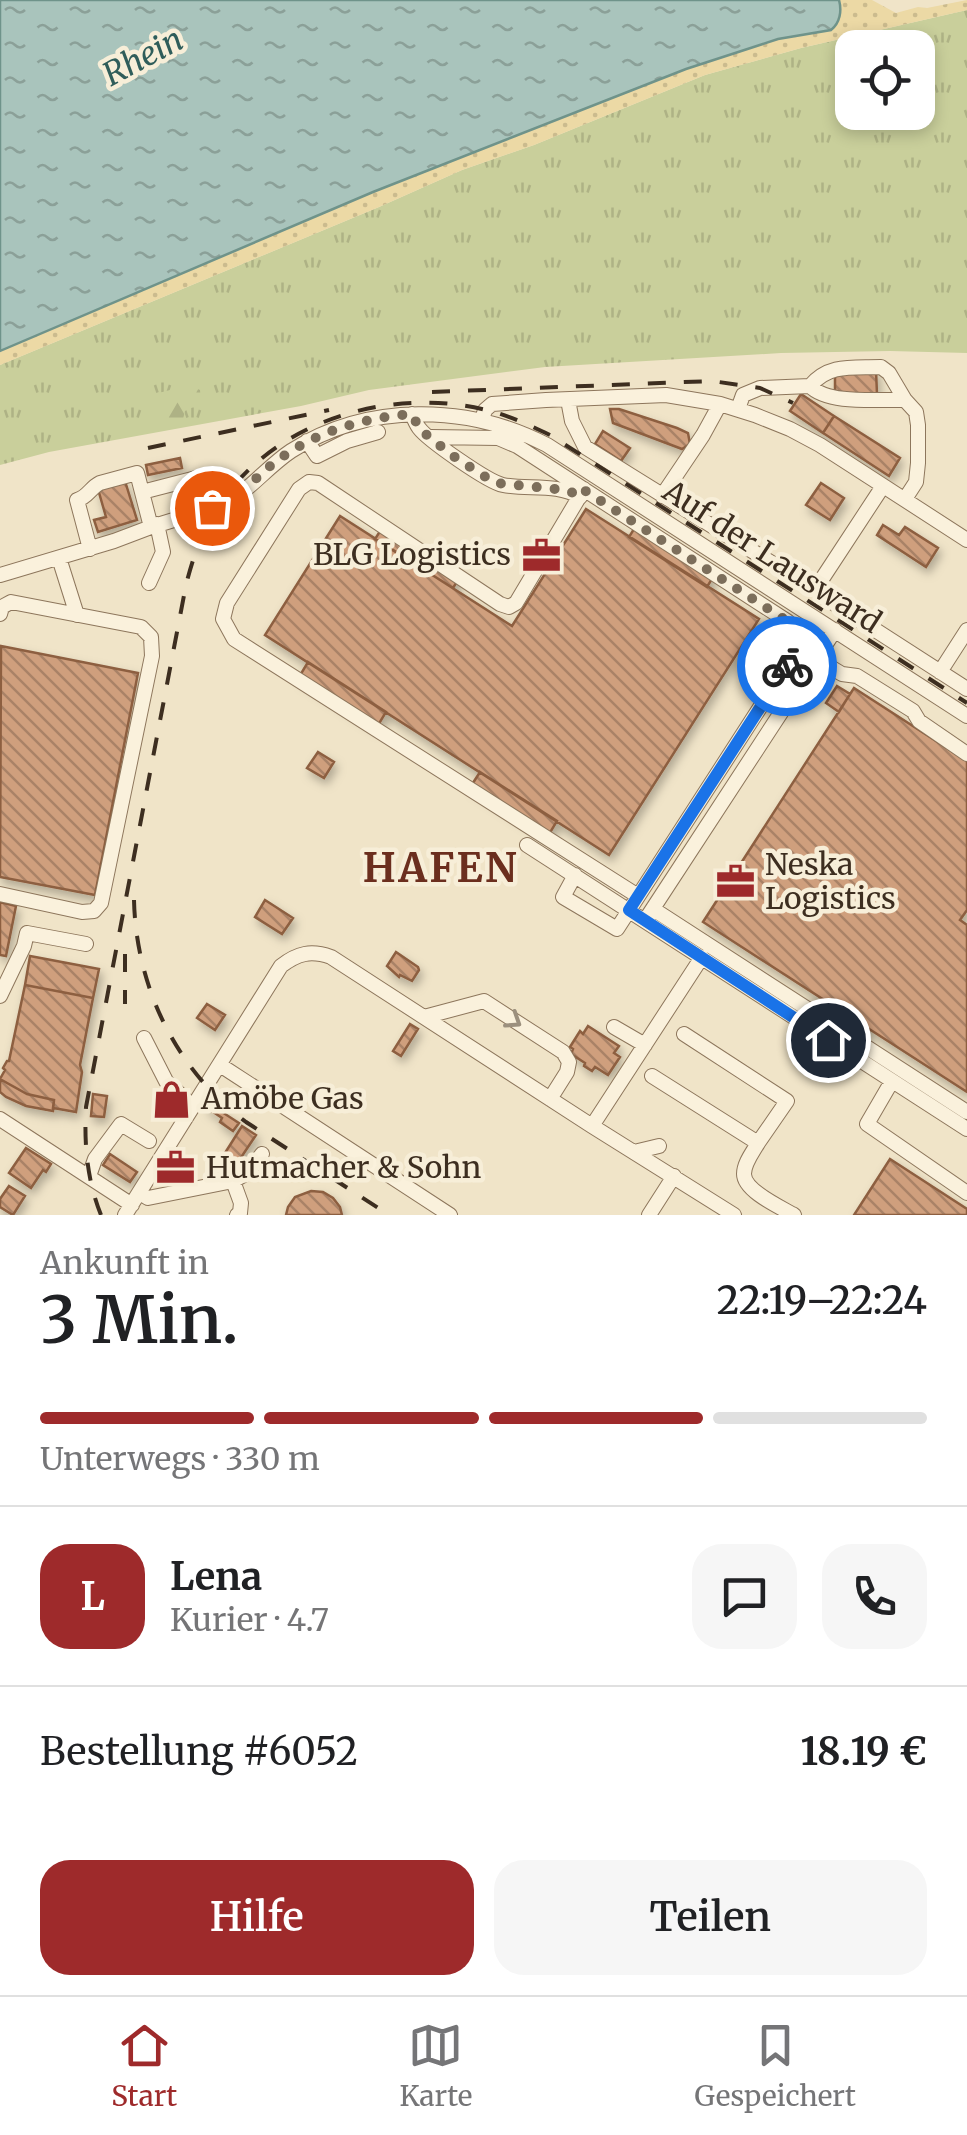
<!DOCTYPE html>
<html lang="de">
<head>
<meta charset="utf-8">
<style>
	:root { --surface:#fff; --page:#f6f6f6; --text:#202124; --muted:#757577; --line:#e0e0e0; --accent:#9e2a2b }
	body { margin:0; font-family:Merriweather,serif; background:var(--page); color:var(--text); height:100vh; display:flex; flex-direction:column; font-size:38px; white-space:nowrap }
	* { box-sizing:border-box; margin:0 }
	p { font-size:32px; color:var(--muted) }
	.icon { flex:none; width:55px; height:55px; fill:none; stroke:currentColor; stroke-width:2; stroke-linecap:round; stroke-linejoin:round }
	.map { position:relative; height:1215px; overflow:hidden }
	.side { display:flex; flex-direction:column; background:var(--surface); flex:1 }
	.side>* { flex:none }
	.fabs { position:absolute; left:835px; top:30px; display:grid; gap:20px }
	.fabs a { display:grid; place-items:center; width:100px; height:100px; border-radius:20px; background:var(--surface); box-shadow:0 5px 15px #0003; font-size:50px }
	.pin { position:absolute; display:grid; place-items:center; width:85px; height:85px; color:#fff; margin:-42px; border:5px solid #fff; border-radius:50%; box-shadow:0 2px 10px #0007 }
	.courier { position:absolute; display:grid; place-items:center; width:100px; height:100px; margin:-50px; border:8px solid #1a73e8; border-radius:50%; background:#fff; color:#222; box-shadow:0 2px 12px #0007 }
	.overview em { font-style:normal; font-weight:600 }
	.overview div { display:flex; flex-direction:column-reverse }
	.overview { display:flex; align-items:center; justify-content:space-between; height:170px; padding:0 40px }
	h1 { font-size:65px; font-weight:600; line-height:75px }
	.bar { display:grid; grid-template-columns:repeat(4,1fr); gap:15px 10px; align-content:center; height:120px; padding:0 40px }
	.bar i { height:12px; border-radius:8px; background:var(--line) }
	.bar .on { background:var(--accent) }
	.bar p { grid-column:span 4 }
	.line { display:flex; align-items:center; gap:25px; padding:0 40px; border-top:2px solid var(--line) }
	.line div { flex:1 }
	.round { display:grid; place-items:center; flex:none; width:105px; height:105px; border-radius:30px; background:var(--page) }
	.cta { display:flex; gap:20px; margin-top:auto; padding:20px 40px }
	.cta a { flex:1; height:115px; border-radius:30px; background:var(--accent); color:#fff; font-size:40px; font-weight:600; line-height:115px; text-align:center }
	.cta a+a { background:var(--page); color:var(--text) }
	.tab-bar { display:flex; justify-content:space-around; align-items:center; height:140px; border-top:2px solid var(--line); background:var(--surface); font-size:28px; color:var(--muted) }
	.tab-bar a { display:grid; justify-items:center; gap:5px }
	.tab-bar .on { color:var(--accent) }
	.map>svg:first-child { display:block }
	.grass { fill:url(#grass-tufts); fill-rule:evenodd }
	.forest { fill:url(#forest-firs) }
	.sand { fill:url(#sand-dots) }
	.water { fill:url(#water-ripples); stroke:#6f938a; stroke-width:2.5 }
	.building { fill:url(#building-back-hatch); stroke:#8d5f41; stroke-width:2.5; filter:url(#shadow) }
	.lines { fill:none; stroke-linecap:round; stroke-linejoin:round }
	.minor-casing { stroke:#8d765c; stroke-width:16 }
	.minor { stroke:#faf1dc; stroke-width:14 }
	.rail { stroke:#3d2e20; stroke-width:4; stroke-dasharray:18 18; stroke-linecap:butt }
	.oneway { stroke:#9c907e }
	.done { stroke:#7c6e5b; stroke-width:10; stroke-dasharray:0 18 }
	.route { stroke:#1a73e8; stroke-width:12 }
	.labels { text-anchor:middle; stroke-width:9; stroke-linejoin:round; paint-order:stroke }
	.poi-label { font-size:30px; fill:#3d2e20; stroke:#f7eed8; text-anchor:start }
	.street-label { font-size:30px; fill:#3d2e20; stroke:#f7eed8 }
	.water-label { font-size:32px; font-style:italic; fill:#2f5d5a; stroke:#f7eed8 }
	.district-label { font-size:40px; font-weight:bold; letter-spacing:2.5px; fill:#6b2e1e; stroke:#f7eed8 }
</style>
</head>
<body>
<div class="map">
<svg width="967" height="1215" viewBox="0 0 967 1215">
	<defs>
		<pattern id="grass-tufts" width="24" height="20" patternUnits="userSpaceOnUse" patternTransform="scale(2.5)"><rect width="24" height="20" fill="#c9cf9b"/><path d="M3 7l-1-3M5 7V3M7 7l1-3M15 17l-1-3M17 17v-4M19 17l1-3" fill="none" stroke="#aeb285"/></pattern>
		<pattern id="forest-firs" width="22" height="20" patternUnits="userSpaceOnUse" patternTransform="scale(2.5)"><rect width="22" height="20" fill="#c9cf9b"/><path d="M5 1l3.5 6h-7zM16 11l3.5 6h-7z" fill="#aeb285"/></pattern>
		<pattern id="sand-dots" width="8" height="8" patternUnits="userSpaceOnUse" patternTransform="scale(2.5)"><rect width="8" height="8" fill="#ecd9a5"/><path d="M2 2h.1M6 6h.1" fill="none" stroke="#cbbb8e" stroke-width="1.8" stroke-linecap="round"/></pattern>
		<pattern id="water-ripples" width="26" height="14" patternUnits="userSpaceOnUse" patternTransform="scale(2.5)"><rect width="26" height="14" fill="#a9c4bc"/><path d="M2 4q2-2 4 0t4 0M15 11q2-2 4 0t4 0" fill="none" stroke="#8ba098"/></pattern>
		<pattern id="building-back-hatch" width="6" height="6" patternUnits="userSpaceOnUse" patternTransform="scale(2.5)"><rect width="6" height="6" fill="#cf9f7d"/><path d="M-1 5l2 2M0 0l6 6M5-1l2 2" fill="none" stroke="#a98266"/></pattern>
		<filter id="shadow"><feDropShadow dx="3" dy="5.5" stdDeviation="5" flood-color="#0004"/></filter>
	</defs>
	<rect width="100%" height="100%" fill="#f0e4c8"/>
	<path class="grass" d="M967,10V353L890,351L781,353L545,367L369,390L301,406L49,452L0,465V365L379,207L462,170L534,145L705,75L801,48ZM852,48H918V112H852Z"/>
	<path class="forest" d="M189,385L200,390L201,403L185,411L182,423H173L147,407L145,401L151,395Z"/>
	<path class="sand" d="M839,0H872L896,13L918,7L927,8L967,0V10L801,48L705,75L534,145L462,170L379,207L0,365V351L373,192L686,69L778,39L831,30L836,26L841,13Z"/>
	<path class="water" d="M0,0H839C842,11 840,23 831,30L778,39L686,69L373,192L0,351Z"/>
	<path class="building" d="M876,370L877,394L835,395V372Z
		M801,394L834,416L823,433L790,411Z
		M610,409H619L677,428L688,433L690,444L682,449L613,423Z
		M834,416L900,458L889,476L823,433Z
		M603,431L630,448L621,461L595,444Z
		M180,458L182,468L148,475L146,465Z
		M125,481L137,520L98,532L94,520L106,517L98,489Z
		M821,483L844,498L830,520L806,505Z
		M586,509L759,619L609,855L265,635L340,516L512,626Z
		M637,524L715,574L707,587L629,537Z
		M384,525L462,574L453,588L375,539Z
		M883,525L899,535L905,527L938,548L926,567L877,535Z
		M1,646L138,673L95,895L0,877Z
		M308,662L386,712L377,727L299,677Z
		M837,686L850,694L839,712L826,703Z
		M854,688L967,761V910L960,920L967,925V1092L703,922Z
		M318,752L334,762L324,778L307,768Z
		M480,772L557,821L548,836L471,786Z
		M265,900L293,918L282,934L255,917Z
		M0,902L16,906L6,956L0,955Z
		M396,952L418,967L419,970L412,981L400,975L399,977L387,966Z
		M30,956L99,969L93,998L25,985Z
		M25,985L93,998L80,1065L82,1072L76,1112L53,1108L54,1100L27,1094L0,1079L5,1070L3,1068L7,1061H9Z
		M207,1004L225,1015L215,1030L197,1018Z
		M410,1024L418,1029L401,1056L393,1051Z
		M588,1026L619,1046L614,1053L620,1057L608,1075L595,1067L592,1071L584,1066L585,1063L571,1054L573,1049L570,1047L580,1031L583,1034Z
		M0,1079L27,1094L54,1100L53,1111L26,1106L6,1097L0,1092Z
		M93,1094L107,1096L104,1117L91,1116Z
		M208,1103L239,1123L233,1131L220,1122L222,1118L206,1107Z
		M242,1126L256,1135L238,1162L225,1153Z
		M26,1148L51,1164L46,1172L43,1170L31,1188L9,1173Z
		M110,1154L137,1172L130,1182L103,1165Z
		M890,1159L967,1209V1215H854Z
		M9,1186L25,1196L13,1215L0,1207V1199Z
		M311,1191L323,1192L333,1198L340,1207L342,1215H286L288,1207L295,1197Z"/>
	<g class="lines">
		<defs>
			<path id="minor" d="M810,386C829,363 853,368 881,367L889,373L905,400L916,412L918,425V463L916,482L905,499
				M568,400L572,421L585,447L807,585H820
				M738,409L743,395L760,388L810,386C828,405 879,399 905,400
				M412,414C414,419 416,424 419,428C428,440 488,482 503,485C528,490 557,483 580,497
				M482,420L485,410L492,404L546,400L666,395L720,404L755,415L790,429L820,445L967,540
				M431,437L498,438L517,446L787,621L797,631L798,648L792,658L617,929L563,897L575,875
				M307,441L317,456L347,441L378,432
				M883,486L822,579L821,595L967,689
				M584,489L516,603L509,607L500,604L318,483L309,482L299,489L227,603L223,619L234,639L638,896
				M142,492L204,476
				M662,496L703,435L720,404
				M90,549L77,500C88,497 90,488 100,483L137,473L151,527
				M59,558L77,615
				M0,575L114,541L151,527L225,504C249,491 267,467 291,451C368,402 468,404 547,445L967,716
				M149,583L163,552L157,524
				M0,614L2,607L11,602L141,627L151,637L152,656L101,903L94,911L82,912L0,894
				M817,659L842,674L857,676L913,711L919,721L967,754
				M940,672L967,630
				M527,845L967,1129
				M653,909L967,1112
				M648,916L835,630
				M0,996L24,946L27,933L86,944
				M424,1017L484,1001L563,1052L569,1062L567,1072L550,1099
				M614,1027L645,1045
				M684,1034L787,1101L758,1143
				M144,1038L166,1081L193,1107
				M220,1065L450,1215
				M652,1076L758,1143C753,1152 744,1163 744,1174C744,1191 780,1207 794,1215
				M892,1081L867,1124L967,1193
				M0,1119L132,1205
				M592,1126L702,957
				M634,1152L659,1146
				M89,1176L95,1159L121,1124L149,1141
				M233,1181L241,1203L240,1213L237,1215
				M140,1193L148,1198L233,1181L249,1172L262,1154
				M125,1215L281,966C298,953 311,950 331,957L592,1126L734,1215
				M649,1215L674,1176"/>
		</defs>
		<use href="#minor" class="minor-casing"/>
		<use href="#minor" class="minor"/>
		<path class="rail" d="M432,392L712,381L760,388L793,403
			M148,448L329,410
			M134,900C136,987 176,1070 246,1122L389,1215
			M125,954V1004
			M101,1215C87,1180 84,1145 86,1107L186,585C193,557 202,531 218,507C273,421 390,386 486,410C508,415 529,425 550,435L967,703"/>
	</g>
	<defs><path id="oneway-chevron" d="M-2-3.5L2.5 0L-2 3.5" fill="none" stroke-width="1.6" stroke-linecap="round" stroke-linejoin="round" transform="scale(2.5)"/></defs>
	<use class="oneway" href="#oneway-chevron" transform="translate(514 1021) rotate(33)"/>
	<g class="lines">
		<path class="done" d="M212,508C238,500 253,479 274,463C314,432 362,418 412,414L421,432L431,437L447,452L495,483L566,490L580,496L584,490L787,621C807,637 799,648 787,666"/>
		<path class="route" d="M787,666L629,910L828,1040"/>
	</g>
	<defs>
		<symbol id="office-bare" viewBox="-9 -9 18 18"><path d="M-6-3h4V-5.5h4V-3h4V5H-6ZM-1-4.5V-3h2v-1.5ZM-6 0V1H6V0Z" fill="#9e2a2b" stroke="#f7eed8" stroke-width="2.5" paint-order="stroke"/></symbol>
		<symbol id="shop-bare" viewBox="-9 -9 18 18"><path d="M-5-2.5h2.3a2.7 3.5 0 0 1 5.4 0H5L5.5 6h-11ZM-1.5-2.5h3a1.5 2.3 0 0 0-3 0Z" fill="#9e2a2b" stroke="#f7eed8" stroke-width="2.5" paint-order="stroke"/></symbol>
	</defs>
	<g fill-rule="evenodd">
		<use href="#office-bare" x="514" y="528" width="55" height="55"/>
		<use href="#office-bare" x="708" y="854" width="55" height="55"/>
		<use href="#shop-bare" x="144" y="1072" width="55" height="55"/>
		<use href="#office-bare" x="148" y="1140" width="55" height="55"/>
	</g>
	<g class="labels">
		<g class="poi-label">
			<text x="511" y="565" text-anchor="end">BLG Logistics</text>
			<text x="765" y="875">Neska<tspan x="765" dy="34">Logistics</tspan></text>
			<text x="201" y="1109">Amöbe Gas</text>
			<text x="206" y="1178">Hutmacher &amp; Sohn</text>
		</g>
		<g class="street-label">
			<text transform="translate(772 557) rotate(33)" y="10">Auf der Lausward</text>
		</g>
		<g class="water-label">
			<text transform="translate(143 57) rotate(-28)" y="11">Rhein</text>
		</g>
		<g class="district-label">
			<text x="441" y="882">HAFEN</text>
		</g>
	</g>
</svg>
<div class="fabs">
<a><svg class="icon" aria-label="locate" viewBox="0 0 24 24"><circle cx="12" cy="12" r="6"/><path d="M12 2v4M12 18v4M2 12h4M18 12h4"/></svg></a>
</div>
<div class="pin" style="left:212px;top:508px;background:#ea580c"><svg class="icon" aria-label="bag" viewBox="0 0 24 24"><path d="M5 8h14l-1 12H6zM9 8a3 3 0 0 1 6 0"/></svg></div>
<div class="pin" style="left:828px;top:1040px;background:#1f2937"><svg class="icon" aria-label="home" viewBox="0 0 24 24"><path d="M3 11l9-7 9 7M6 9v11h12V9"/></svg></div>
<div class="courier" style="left:787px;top:666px"><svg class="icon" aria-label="bike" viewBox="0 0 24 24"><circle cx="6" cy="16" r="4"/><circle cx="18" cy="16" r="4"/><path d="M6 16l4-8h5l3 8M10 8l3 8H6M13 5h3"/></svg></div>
</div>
<section class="side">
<div class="overview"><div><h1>3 Min.</h1><p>Ankunft in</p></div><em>22:19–22:24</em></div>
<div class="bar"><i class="on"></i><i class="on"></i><i class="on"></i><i></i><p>Unterwegs · 330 m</p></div>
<div class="line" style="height:180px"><b class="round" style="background:var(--accent);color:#fff">L</b><div><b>Lena</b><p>Kurier · 4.7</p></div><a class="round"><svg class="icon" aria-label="chat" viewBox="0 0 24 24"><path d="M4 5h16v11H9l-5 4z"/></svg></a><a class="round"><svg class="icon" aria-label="phone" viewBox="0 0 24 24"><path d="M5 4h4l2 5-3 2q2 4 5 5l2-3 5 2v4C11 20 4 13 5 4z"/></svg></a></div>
<div class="line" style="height:130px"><div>Bestellung #6052</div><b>18.19 €</b></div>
<div class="cta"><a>Hilfe</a><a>Teilen</a></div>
</section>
<nav class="tab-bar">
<a class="on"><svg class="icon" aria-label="home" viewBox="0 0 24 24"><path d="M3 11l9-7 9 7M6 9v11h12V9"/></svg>Start</a>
<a><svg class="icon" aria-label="map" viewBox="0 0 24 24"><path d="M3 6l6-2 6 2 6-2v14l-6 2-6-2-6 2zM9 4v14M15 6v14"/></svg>Karte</a>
<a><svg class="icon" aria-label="saved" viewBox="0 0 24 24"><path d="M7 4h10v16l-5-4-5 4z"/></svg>Gespeichert</a>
</nav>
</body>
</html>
